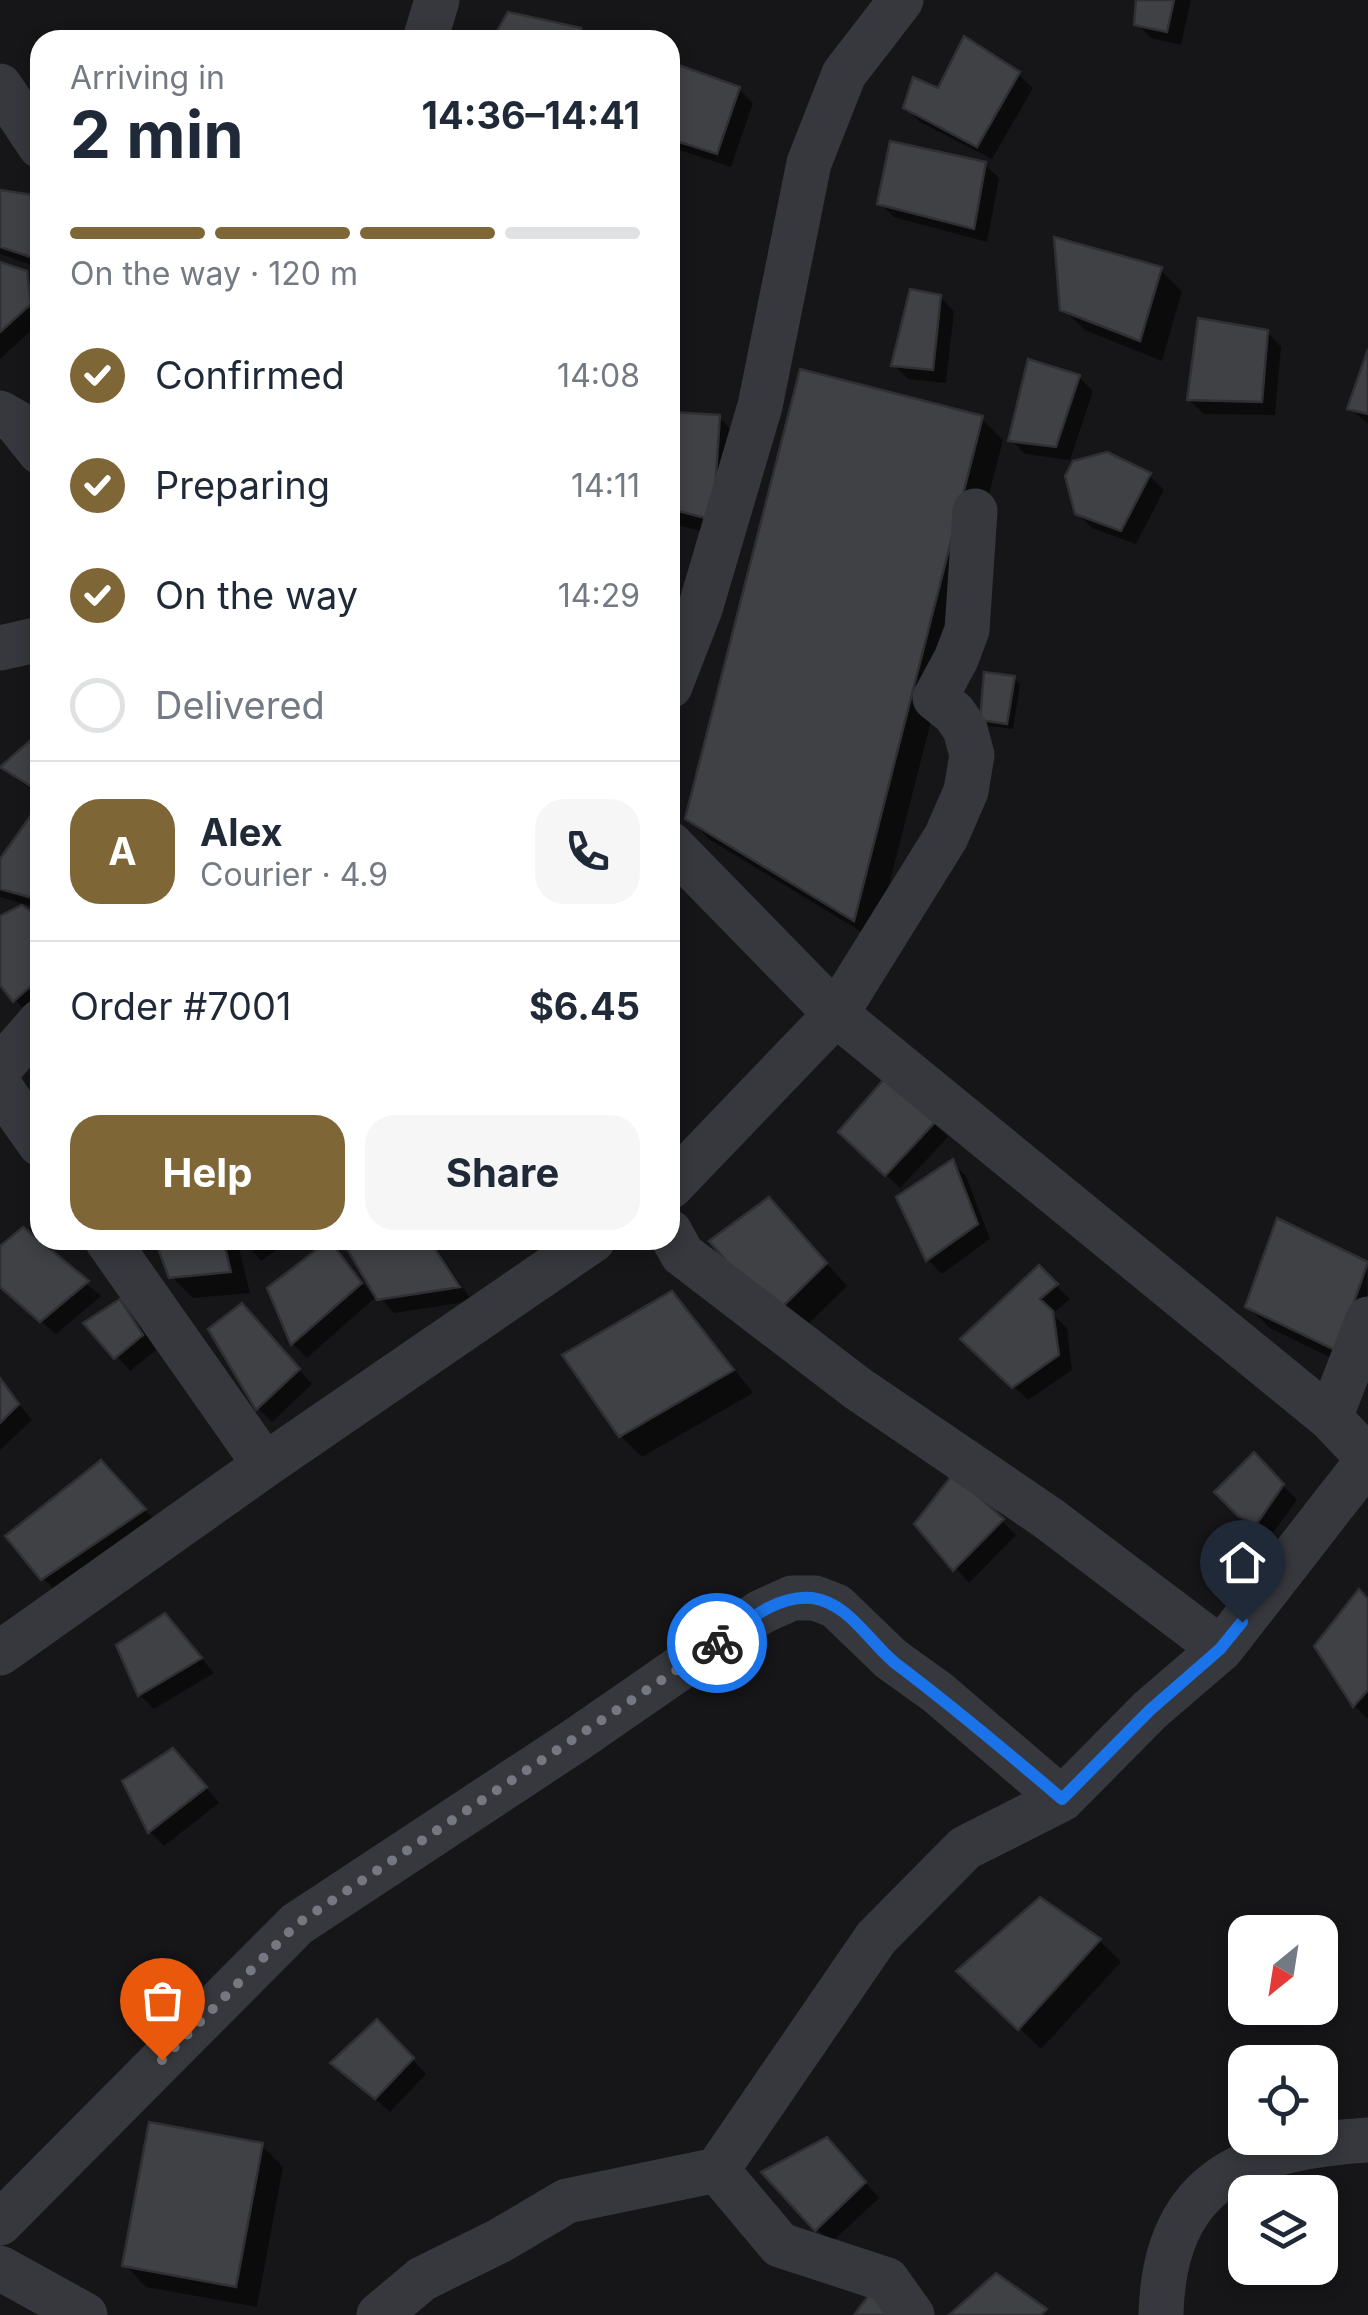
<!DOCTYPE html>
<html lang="en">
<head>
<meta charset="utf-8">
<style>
	:root { --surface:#fff; --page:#f6f6f7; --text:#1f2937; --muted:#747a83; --line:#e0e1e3; --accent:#7e6636 }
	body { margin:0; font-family:Inter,sans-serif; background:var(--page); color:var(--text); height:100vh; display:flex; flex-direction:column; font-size:38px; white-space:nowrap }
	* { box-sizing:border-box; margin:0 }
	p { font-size:32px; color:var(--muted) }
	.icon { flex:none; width:55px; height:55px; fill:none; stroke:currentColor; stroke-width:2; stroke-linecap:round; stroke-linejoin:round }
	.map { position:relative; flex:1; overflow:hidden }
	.panel { position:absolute; left:30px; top:30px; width:650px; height:1220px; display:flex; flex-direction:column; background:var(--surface); border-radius:30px; box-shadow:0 5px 15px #0003 }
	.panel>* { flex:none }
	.needle { width:65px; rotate:210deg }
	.fabs { position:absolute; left:1228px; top:1915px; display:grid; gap:20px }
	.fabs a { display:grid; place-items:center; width:110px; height:110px; border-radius:20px; background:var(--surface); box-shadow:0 5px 15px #0003; font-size:50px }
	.pin { position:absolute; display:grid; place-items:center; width:85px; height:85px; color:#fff; margin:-102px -42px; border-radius:50% 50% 50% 0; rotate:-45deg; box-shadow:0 0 10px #0007 }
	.pin .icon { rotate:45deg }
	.courier { position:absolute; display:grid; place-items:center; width:100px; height:100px; margin:-50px; border:8px solid #1a73e8; border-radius:50%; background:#fff; color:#222; box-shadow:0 2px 12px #0007 }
	.headline em { font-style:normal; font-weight:700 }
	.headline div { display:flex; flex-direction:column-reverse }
	.headline { display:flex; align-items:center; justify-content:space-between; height:170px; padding:0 40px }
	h1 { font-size:65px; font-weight:700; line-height:75px }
	.bar { display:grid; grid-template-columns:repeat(4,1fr); gap:15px 10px; align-content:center; height:120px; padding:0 40px }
	.bar i { height:12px; border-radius:8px; background:var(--line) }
	.bar .selected { background:var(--accent) }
	.bar p { grid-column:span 4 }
	.line { display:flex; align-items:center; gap:25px; padding:0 40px; border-top:2px solid var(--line) }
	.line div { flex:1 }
	.round { display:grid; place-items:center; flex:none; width:105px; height:105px; border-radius:30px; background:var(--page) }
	ol { padding:0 40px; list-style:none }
	li { display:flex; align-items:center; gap:30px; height:110px }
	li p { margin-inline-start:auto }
	li .icon { padding:10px; border-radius:50%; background:var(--accent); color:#fff; stroke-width:4 }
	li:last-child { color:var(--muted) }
	li i { width:55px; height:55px; border:5px solid var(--line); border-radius:50% }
	.primary-button { display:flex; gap:20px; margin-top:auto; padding:20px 40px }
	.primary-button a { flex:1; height:115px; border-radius:30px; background:var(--accent); color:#fff; font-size:40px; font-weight:700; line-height:115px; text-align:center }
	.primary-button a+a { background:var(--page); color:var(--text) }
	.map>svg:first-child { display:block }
	.shadow { fill:#0007 }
	.building { fill:#404145; stroke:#303034; stroke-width:2.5 }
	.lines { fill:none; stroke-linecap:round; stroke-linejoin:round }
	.minor { stroke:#37383d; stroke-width:45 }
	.done { stroke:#757880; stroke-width:10; stroke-dasharray:0 18 }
	.route { stroke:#1a73e8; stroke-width:12 }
</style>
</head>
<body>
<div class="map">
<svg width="1368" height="2315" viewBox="0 0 1368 2315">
	<rect width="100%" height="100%" fill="#161618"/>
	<path class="shadow" d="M1138,0H1191L1181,45L1151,38L1137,24Z
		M670,65L739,89L753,103L731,167L670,147Z
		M1018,74L1033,88L992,159L920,122L906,108L939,91Z
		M984,164L999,178L987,242L894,217L880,203Z
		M0,192L40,198V268L0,254Z
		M0,265L26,274L40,288V322L0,359Z
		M1160,270L1182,291L1162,361L1085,330L1063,309Z
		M940,297L954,311L946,383L908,379L894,365Z
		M1267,332L1281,347L1275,415L1204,414L1189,400Z
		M1368,357V424L1350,408Z
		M1079,377L1093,391L1070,460L1025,454L1011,440Z
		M670,415L719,417L740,439L734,540L670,523Z
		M981,418L1003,440L875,940L710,840L688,818Z
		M1149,475L1164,490L1136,544L1092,528L1077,513Z
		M1014,678L1020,685L1013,729L990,726L983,719Z
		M40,735V795L17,780L4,767Z
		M40,821V909L0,897V863Z
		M0,919L40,921V1004L28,1015L0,980Z
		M934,1123L948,1137L900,1188L841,1132Z
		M952,1162L966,1176L990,1239L942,1274L928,1260L899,1198Z
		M790,1222L847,1286L796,1336L775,1314Z
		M23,1231L101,1296L56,1334L0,1286V1249Z
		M157,1240H237L250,1293L193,1298L171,1276Z
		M244,1240H291L261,1261Z
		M345,1240H431L472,1301L394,1313L378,1295L307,1358L293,1344L270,1289L330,1242L374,1297L377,1294Z
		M1367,1264L1368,1343L1358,1371L1270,1328L1248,1307Z
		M1039,1269L1070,1299L1052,1314L1067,1328L1072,1370L1028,1400L964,1339Z
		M672,1294L693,1316L753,1393L642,1457L621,1436Z
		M120,1302L134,1316L156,1350L130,1371L87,1323Z
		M255,1321L312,1384L272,1422L258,1408Z
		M0,1381L32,1420L0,1450Z
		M1254,1456L1297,1500L1270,1537L1256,1530L1217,1492Z
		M122,1484L165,1532L64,1599L43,1578Z
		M1002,1521L1016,1535L969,1583L917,1524Z
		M1368,1602V1719L1355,1706L1318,1646Z
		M179,1631L214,1673L154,1709L140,1695L119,1646Z
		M187,1765L219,1803L164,1846L150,1832L125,1782Z
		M1040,1900L1100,1941L1121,1962L1041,2049L981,1992Z
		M391,2036L426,2074L390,2112L334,2063Z
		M261,2145L283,2167L257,2307L146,2287L125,2265Z
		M841,2155L879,2198L831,2243L817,2229Z"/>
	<path class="building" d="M1136,0H1174L1167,32L1134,25Z
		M508,12L581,28L580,40H492Z
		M964,36L1020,72L977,147L903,108L913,77L938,88Z
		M670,62L740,87L717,154L670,139Z
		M890,141L986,162L974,229L877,204Z
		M0,190L40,196V260L0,247Z
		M1054,237L1162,267L1140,341L1060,310Z
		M0,262L27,271L31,304L0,332Z
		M910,289L941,295L933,370L891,366Z
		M1198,318L1268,330L1262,402L1187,400Z
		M1368,349V414L1347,409Z
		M1028,359L1080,375L1056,447L1008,441Z
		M800,369L983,416L854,921L685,819Z
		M670,412L720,415L713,520L670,509Z
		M1107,452L1151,473L1121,531L1075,514L1065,476L1073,461Z
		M984,672L1015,676L1007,724L980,720Z
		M40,732V792L0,767Z
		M34,811L40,817V900L0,889V859Z
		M22,905L40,918V978L13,1002L0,985V916Z
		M885,1078L936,1121L885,1176L838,1132Z
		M953,1159L978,1224L926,1261L896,1197Z
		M769,1197L827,1263L773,1316L709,1241Z
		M1277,1218L1368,1262L1337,1351L1245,1307Z
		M23,1227L89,1281L40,1322L0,1287V1246Z
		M155,1240H223L231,1272L169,1278Z
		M329,1240L362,1283L291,1345L267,1288Z
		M342,1240H429L460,1287L377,1300Z
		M1039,1265L1058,1284L1040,1299L1053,1311L1059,1355L1012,1388L960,1339Z
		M672,1291L734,1370L619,1437L562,1355Z
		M120,1299L143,1335L114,1359L83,1323Z
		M242,1303L300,1369L256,1410L208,1329Z
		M0,1378L19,1404L0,1423Z
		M1254,1452L1284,1484L1256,1525L1238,1516L1214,1492Z
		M101,1460L146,1509L41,1580L5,1536Z
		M953,1474L1004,1519L953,1571L914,1524Z
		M1359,1589L1368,1599V1690L1353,1707L1314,1646Z
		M165,1613L202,1658L138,1696L116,1645Z
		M173,1748L207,1787L148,1833L122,1781Z
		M1040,1897L1101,1939L1018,2030L956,1971Z
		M377,2019L414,2058L375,2099L330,2063Z
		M149,2122L263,2143L236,2287L122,2266Z
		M827,2137L866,2182L815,2231L761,2172Z
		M996,2273L1047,2309L1041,2315H949Z
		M872,2291L890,2315H854Z"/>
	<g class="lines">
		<path class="minor" d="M425,40L437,0
			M0,86L40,146
			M0,413L16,422L40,452
			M0,648L40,639
			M670,686L700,609L760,406L809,163L844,74L901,0
			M670,844L836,1014L1330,1418L1368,1458
			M0,1068L40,1022
			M0,1087L40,1144
			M670,1187L836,1014L946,837L966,791L972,755L965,729L954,713L935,698L956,659L967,630L975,511
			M670,1232L682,1254L857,1388L1048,1518L1221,1649
			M107,1240L265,1465
			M1330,1418L1368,1319
			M0,1653L265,1465L593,1240
			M717,2170L780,2245L887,2280L912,2315
			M0,2223L297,1924L576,1740L761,1612L792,1598H815L836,1606L891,1659L937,1692L1062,1799
			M0,2268L85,2315
			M379,2315L422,2279L499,2241L567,2201L717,2170L876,1938L965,1848L1062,1799L1150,1710L1221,1649L1368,1460
			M1161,2315C1164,2179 1247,2148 1368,2140"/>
	</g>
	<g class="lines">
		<path class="done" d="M162,2060L297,1924L717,1643"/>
		<path class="route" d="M717,1643C744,1624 776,1594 812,1598C849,1603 868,1641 895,1663C952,1706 1007,1752 1062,1799L1150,1710L1220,1649L1242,1622"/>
	</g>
</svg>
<div class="fabs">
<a><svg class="needle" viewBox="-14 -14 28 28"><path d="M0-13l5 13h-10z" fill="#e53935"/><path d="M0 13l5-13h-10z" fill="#747a83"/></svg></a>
<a><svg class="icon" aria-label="locate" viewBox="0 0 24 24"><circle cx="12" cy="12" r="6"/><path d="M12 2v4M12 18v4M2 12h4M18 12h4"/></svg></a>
<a><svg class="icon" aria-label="layers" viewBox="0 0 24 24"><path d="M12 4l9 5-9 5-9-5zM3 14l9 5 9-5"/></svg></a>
</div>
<div class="pin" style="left:162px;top:2060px;background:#ea580c"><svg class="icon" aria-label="bag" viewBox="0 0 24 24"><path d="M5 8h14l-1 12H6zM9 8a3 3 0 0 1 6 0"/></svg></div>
<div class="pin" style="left:1242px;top:1622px;background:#1f2937"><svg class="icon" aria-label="home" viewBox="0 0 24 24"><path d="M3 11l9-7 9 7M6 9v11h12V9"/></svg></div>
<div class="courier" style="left:717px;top:1643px"><svg class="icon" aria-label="bike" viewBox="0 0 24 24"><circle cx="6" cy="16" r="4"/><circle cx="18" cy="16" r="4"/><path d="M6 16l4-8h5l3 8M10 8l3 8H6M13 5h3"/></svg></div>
<section class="panel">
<div class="headline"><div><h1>2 min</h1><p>Arriving in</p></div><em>14:36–14:41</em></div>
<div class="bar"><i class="selected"></i><i class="selected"></i><i class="selected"></i><i></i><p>On the way · 120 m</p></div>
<ol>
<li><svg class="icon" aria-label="check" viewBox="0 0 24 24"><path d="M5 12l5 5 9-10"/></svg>Confirmed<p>14:08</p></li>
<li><svg class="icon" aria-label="check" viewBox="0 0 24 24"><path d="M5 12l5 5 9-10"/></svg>Preparing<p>14:11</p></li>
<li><svg class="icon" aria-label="check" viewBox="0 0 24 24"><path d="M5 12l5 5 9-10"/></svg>On the way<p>14:29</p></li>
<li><i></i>Delivered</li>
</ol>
<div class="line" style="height:180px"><b class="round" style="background:var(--accent);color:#fff">A</b><div><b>Alex</b><p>Courier · 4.9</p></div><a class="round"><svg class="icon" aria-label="phone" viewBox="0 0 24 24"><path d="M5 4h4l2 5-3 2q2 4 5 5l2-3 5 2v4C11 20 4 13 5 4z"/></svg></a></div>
<div class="line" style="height:130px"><div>Order #7001</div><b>$6.45</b></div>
<div class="primary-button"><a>Help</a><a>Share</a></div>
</section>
</div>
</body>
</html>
